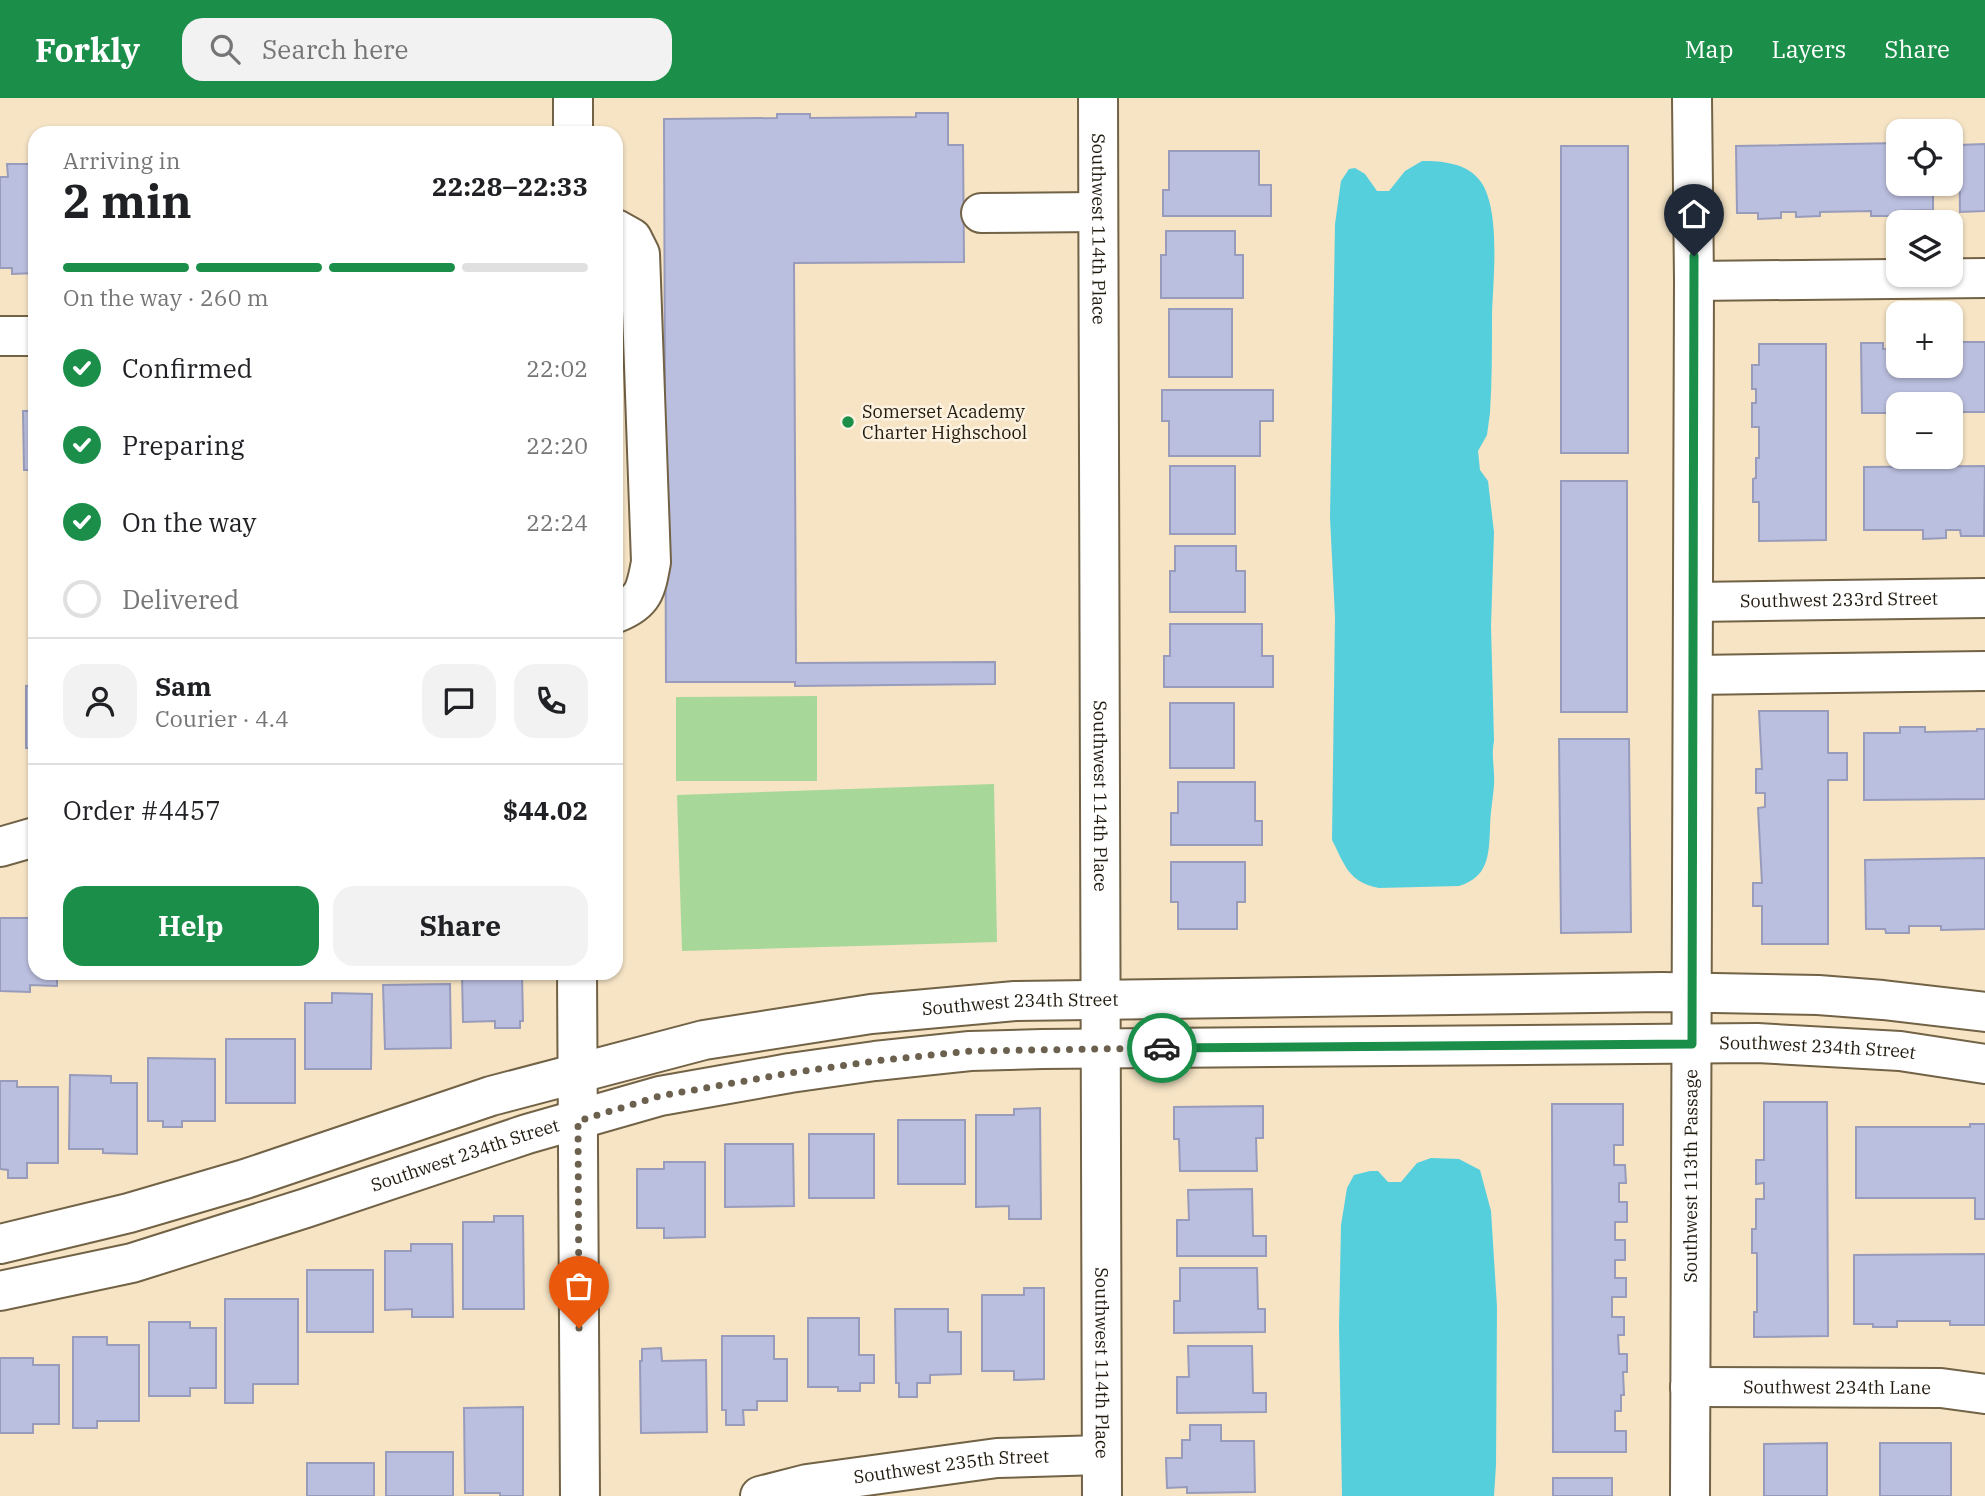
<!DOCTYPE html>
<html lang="en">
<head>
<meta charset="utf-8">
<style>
	:root { --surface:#fff; --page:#f2f2f2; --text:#202124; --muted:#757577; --line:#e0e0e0; --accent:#1b8f4a }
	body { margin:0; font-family:"IBM Plex Serif",serif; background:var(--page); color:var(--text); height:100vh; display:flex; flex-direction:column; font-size:26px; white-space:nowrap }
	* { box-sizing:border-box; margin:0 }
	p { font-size:23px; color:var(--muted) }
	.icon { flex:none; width:38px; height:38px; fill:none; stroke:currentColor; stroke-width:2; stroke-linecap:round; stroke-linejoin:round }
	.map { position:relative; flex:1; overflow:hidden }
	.side { position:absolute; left:28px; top:28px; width:595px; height:854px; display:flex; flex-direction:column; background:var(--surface); border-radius:21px; box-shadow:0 2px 5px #0004 }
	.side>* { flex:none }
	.buttons { position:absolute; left:1886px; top:21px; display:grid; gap:14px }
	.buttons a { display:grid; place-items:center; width:77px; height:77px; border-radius:14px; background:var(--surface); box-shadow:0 2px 5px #0004; font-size:35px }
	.pin { position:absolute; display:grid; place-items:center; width:60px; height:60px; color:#fff; margin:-72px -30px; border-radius:50% 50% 50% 0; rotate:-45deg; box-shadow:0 0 7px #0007 }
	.pin .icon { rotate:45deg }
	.courier { position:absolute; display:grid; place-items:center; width:70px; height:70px; margin:-35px; border:5px solid #1b8f4a; border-radius:50%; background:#fff; color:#222; box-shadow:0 2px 9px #0007 }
	.summary em { font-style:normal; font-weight:700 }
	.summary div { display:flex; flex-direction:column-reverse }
	.summary { display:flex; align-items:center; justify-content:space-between; height:119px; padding:0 35px }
	h1 { font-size:46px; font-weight:700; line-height:52px }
	.bar { display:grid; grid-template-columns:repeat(4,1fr); gap:10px 7px; align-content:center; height:84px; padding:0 35px }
	.bar i { height:9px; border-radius:5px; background:var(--line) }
	.bar .selected { background:var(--accent) }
	.bar p { grid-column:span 4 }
	.line { display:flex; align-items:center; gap:18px; padding:0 35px; border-top:2px solid var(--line) }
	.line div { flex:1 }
	.round { display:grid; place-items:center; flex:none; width:74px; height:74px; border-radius:21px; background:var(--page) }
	ol { padding:0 35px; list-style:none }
	li { display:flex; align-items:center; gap:21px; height:77px }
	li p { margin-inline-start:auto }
	li .icon { padding:7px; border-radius:50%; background:var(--accent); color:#fff; stroke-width:4 }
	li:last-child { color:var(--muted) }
	li i { width:38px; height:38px; border:4px solid var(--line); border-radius:50% }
	.action { display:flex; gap:14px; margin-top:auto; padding:14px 35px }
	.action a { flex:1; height:80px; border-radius:21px; background:var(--accent); color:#fff; font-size:28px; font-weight:700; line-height:80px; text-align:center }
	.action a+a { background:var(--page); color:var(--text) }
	header { display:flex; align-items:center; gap:42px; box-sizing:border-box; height:98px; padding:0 35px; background:var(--accent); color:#fff }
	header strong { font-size:33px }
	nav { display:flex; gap:38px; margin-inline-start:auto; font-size:24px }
	.search { width:490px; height:63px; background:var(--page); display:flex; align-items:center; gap:18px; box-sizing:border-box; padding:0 24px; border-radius:21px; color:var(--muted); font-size:26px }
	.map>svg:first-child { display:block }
	.green { fill:#a7d89a }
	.water { fill:#56cfdd }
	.building { fill:#bbbfdf; stroke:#989bba; stroke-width:2 }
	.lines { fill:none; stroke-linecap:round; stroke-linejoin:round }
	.minor-casing { stroke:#726246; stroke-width:42 }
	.minor { stroke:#fff; stroke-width:38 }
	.done { stroke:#6c614f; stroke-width:7; stroke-dasharray:0 12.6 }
	.route { stroke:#1b8f4a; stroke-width:9 }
	.poi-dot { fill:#1b8f4a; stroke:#fdf2e0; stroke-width:2.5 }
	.labels { text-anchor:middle; stroke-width:5; stroke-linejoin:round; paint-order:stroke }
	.street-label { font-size:18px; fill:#221b10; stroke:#fdf2e0 }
	.poi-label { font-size:18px; fill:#221b10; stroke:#fdf2e0; text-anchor:start }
</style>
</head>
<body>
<header>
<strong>Forkly</strong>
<div class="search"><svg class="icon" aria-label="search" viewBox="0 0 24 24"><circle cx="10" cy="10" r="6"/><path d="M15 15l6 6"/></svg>Search here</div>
<nav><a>Map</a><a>Layers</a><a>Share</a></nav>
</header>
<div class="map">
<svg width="1985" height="1398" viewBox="0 0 1985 1398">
	<rect width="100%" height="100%" fill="#f6e4c5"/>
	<path class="green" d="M817,598V683H676V599Z
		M994,686L997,844L682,853L677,697Z"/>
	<path class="water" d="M1422,63C1443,63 1468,65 1481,84C1501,113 1493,182 1492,217C1492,250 1492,282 1490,315L1487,337L1478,353L1480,372L1488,383L1494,434L1491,528L1494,643C1491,658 1495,672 1494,687C1493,701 1490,716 1490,731C1489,758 1488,779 1459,788L1379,790C1348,784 1345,767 1332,742L1335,519L1330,420L1335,126L1341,83L1349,71L1355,70L1365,76L1377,93H1389L1405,73Z
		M1431,1060L1459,1061L1480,1072L1491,1113L1497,1209L1496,1367L1494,1398H1342L1339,1229L1341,1127L1347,1090L1354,1077L1370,1073H1378L1388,1084H1401L1417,1065Z"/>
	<path class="building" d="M916,15H948V47H963L964,164L794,165L796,565L995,564V586L795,588V584H666L664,21L777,20V16H810V20L916,19Z
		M1899,45V86H1933V112L1896,113V118H1871V113L1820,114V118L1796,119V114H1781V120L1758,121V115H1737L1736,48Z
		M1985,46V113L1960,114L1959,47Z
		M1561,48H1628V355H1561Z
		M1169,53H1259V87H1271V118H1163V92H1169Z
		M7,66H35V175L12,176V170H0V79H8Z
		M1166,133H1235V157H1243V200H1161V157H1166Z
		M1169,211H1232V279H1169Z
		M1951,237H1960V244H1985V314H1951V306H1899V315H1862L1861,245H1883V251L1899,250V268H1951Z
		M1759,246H1826V442L1759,443V404H1753V381L1756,380V360H1759V329H1752V305H1756V291H1752V267H1759Z
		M1162,292H1273V323H1260V358H1169V323H1162Z
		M23,313H35V372H24Z
		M1170,368H1235V436H1170Z
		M1985,368L1984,438H1961L1960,432H1946V440L1923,441V432H1864V369Z
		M1561,383H1627V614H1561Z
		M1175,448H1236V473H1245V514H1170V473H1175Z
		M1170,526H1262V558H1273V589H1164V558H1170Z
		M35,587V650H26V588Z
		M1170,605H1234V670H1170Z
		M1759,613H1828V655H1847V682H1828V846H1762V808H1753V785H1762L1758,710L1765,709V695H1756V671H1762Z
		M1900,629H1925V634L1977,633V631H1985V701L1864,702V635H1900Z
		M1559,641H1629L1631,834L1561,835Z
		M1178,684H1255V723H1262V747H1171V715H1178Z
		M1985,760V831L1941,832V828H1909V835H1886L1885,831H1866L1865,762Z
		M1171,764H1245V804H1237V831H1178V804H1171Z
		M0,820H31V825H35V875H57V888L30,887V894L0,893Z
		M462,875H522L523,923H520V930H495V923L463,924Z
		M450,886L451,950L385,951L383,887Z
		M332,895L372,896L371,971H305V905H332Z
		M226,941H295V1005H226Z
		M148,960L215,961V1023H182V1029H163V1023H148Z
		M70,977L111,978V985H137V1056L103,1055V1051H69Z
		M0,983H17V989H58V1065H27V1080H8V1072L0,1071Z
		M1764,1004H1827L1828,1238L1754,1239V1214H1757V1155H1752V1131H1756V1101H1764V1085L1756,1086V1062H1764Z
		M1552,1006H1623V1047H1614V1067H1625L1626,1085H1619V1104H1627V1124H1615V1142H1625V1162H1615V1180H1626V1199H1612V1219H1624V1237H1618L1619,1256H1627V1274H1623L1624,1297H1621V1313H1615V1333H1626V1354H1553Z
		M1263,1008V1040H1256L1257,1073H1180L1179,1041H1174V1009Z
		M1040,1010L1041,1121H1009V1108L976,1109V1017H1014V1011Z
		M898,1022H965V1086H898Z
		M1970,1026H1985V1121H1975V1100H1856V1029H1970Z
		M809,1036H874V1100H809Z
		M725,1046H793L794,1108L725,1109Z
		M664,1064H705V1139L664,1140V1130H637V1071H664Z
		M1252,1091L1253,1138H1266V1158H1177V1122H1189L1188,1092Z
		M494,1118H523L524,1211H463V1124H494Z
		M411,1146H452L453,1219H412V1211L385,1212V1153H411Z
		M1985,1156V1227H1950V1223H1897V1229H1873V1226H1854V1157Z
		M1180,1170H1257L1258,1211H1265V1234L1174,1235V1203H1180Z
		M307,1172H373V1234H307Z
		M1024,1190H1044V1281L1014,1282V1273H982V1197H1024Z
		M225,1201H298V1286H253V1305H225Z
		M895,1211H948V1234H961V1276L930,1277V1285H917V1299H899V1285H896Z
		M808,1220H859V1257H874V1285H860V1293H838V1289H808Z
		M149,1224H190V1230H216V1290H190V1298H149Z
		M722,1238H774V1261H787V1303H757V1312H743L744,1327H726V1312H722Z
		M73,1239H107V1247H139V1323H97V1330H73Z
		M1188,1248H1252L1253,1295H1266V1314L1177,1315V1279H1189Z
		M661,1250L662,1263L706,1262L707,1334L641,1335L640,1263H642V1251Z
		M0,1260H33V1267H59V1326H33V1335H0Z
		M523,1309V1398H500V1395H465L464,1310Z
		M1190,1327H1221V1343H1254L1255,1394L1187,1395V1389L1167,1390L1166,1360H1182V1342H1190Z
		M1827,1345V1398H1764V1346Z
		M1880,1345H1951V1398H1880Z
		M386,1354H453V1398H386Z
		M307,1365H374V1398H307Z
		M1553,1380H1612V1398H1553Z"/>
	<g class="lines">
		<defs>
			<g id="minor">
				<path d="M573,0V35"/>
				<path id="s1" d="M1098,0L1102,1398"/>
				<path d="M981,115L1097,114"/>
				<path d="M616,131L632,140L640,156L651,464C646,492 644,504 616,515"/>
				<path d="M1694,183L1985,180"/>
				<path d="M0,238H35"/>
				<path id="s2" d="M1694,504L1985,500"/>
				<path d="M1694,577L1985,573"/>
				<path d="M0,749L35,739"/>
				<path d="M577,875L580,1398"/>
				<path id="s3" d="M0,1146L129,1115L245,1081L491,998L704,942L871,916L1015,903L1662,894L1818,897L1883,902L1985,914"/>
				<path id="s4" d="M0,1193L132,1165L306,1110L527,1036L660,998L790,975L875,963L970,953L1042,951L1757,945L1900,953L1985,966"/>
				<path id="s5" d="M1690,1289L1941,1290L1985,1296"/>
				<path id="s6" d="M760,1398L807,1386L997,1360L1101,1357"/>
				<path id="s7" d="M1690,1398L1694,183L1692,0"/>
			</g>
		</defs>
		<use href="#minor" class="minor-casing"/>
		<use href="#minor" class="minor"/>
	</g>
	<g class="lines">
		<path class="done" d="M579,1230L578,1023L660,998L790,975L875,963L970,953L1162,950"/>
		<path class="route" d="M1162,950L1692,946L1694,158"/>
	</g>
	<circle class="poi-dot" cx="848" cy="324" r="7"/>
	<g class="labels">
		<g class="street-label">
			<text dy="6" stroke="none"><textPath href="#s1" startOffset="131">Southwest 114th Place</textPath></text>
			<text dy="6" stroke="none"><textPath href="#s2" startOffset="145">Southwest 233rd Street</textPath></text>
			<text dy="6" stroke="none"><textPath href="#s1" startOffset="698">Southwest 114th Place</textPath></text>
			<text dy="6" stroke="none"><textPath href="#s3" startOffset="1052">Southwest 234th Street</textPath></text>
			<text dy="6" stroke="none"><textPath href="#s4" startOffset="1850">Southwest 234th Street</textPath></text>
			<text dy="6" stroke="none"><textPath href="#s4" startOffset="485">Southwest 234th Street</textPath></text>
			<text dy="6" stroke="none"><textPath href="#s7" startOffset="320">Southwest 113th Passage</textPath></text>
			<text dy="6" stroke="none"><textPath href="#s1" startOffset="1265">Southwest 114th Place</textPath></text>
			<text dy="6" stroke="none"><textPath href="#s5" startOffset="147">Southwest 234th Lane</textPath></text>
			<text dy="6" stroke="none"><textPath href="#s6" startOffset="194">Southwest 235th Street</textPath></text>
		</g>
		<g class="poi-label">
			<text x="862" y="320">Somerset Academy<tspan x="862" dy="21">Charter Highschool</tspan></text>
		</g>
	</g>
</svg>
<div class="buttons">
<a><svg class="icon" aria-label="locate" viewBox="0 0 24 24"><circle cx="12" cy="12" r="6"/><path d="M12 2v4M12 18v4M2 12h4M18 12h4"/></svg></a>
<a><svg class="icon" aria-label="layers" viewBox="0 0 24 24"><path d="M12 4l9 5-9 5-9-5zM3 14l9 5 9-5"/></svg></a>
<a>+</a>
<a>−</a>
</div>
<div class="pin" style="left:579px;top:1230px;background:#ea580c"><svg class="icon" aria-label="bag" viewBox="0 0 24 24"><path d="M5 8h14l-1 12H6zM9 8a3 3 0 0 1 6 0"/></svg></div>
<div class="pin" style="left:1694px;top:158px;background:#1f2937"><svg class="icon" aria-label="home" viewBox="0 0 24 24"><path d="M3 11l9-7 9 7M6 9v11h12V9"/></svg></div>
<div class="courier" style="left:1162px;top:950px"><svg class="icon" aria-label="car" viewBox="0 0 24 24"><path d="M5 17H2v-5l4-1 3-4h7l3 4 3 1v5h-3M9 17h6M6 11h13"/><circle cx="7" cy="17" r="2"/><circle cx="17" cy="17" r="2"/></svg></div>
<section class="side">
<div class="summary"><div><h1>2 min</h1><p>Arriving in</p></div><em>22:28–22:33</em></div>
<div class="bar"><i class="selected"></i><i class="selected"></i><i class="selected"></i><i></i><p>On the way · 260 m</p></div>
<ol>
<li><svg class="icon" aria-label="check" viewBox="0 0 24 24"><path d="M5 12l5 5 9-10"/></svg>Confirmed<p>22:02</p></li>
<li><svg class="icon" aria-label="check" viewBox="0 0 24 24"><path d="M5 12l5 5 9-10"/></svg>Preparing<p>22:20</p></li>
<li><svg class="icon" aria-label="check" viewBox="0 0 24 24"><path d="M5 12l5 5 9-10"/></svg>On the way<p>22:24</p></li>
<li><i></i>Delivered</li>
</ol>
<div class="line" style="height:126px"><a class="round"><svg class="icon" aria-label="person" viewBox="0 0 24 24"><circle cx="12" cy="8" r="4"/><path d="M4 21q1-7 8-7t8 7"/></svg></a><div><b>Sam</b><p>Courier · 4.4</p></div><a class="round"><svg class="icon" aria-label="chat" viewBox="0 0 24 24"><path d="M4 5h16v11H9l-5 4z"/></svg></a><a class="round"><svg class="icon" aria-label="phone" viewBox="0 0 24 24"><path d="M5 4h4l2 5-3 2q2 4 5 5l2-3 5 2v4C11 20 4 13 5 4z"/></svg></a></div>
<div class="line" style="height:91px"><div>Order #4457</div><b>$44.02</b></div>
<div class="action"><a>Help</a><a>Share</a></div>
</section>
</div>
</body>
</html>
